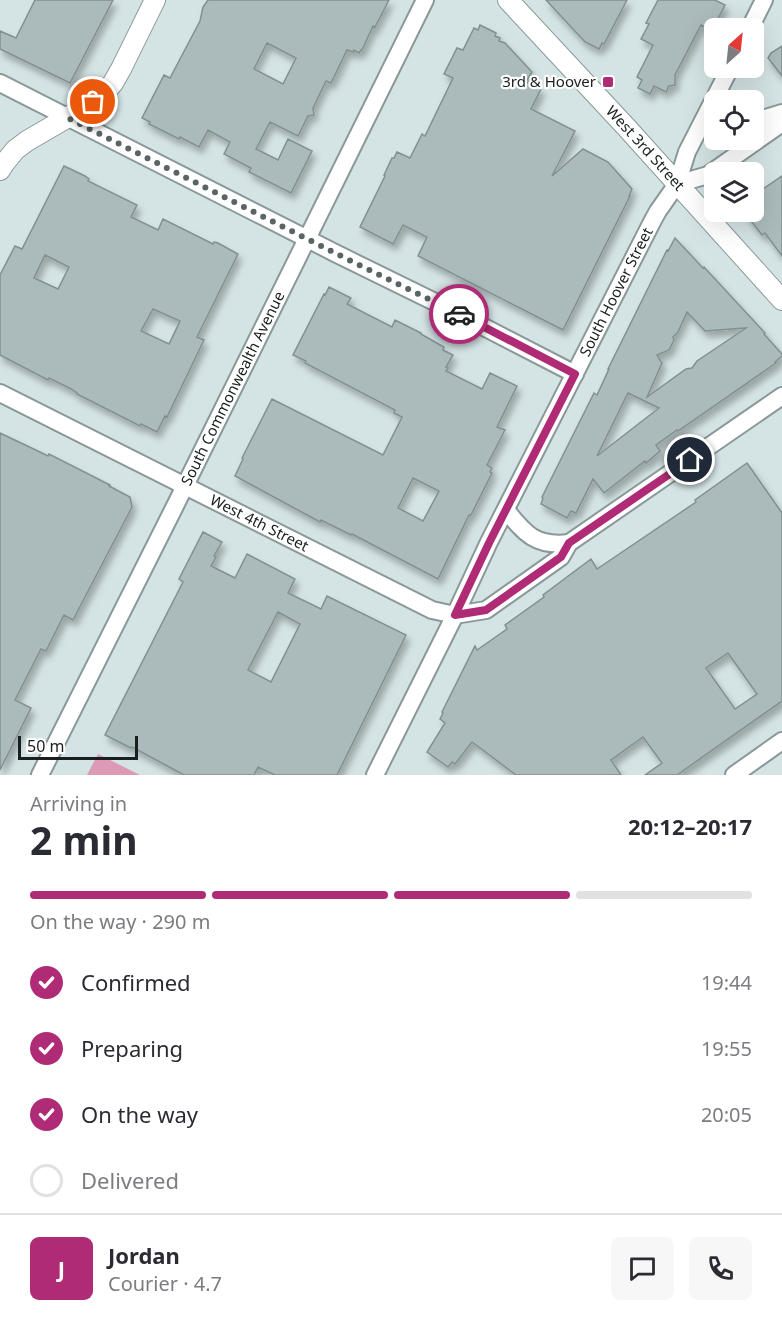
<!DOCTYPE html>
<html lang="en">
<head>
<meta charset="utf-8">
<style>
	:root { --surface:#fff; --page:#f7f7f7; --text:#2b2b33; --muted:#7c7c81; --line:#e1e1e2; --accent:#af2b75 }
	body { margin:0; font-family:"Noto Sans",sans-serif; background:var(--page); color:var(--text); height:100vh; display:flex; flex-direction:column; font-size:22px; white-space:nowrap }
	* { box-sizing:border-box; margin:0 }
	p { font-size:20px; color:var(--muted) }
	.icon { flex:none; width:33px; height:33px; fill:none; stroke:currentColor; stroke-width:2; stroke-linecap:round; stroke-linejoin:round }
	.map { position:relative; height:775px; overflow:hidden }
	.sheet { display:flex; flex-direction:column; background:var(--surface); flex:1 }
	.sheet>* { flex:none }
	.needle { width:39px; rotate:27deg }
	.controls { position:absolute; left:704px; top:18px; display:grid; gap:12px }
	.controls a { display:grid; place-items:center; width:60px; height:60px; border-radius:9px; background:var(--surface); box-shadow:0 6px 24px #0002; font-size:30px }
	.scale { position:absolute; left:18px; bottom:15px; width:120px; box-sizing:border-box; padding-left:6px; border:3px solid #191f1f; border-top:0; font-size:16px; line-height:21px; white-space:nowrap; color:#191f1f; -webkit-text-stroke:4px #fff; paint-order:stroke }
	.pin { position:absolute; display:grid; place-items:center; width:51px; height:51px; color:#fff; margin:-26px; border:3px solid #fff; border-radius:50%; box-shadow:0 2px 6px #0007 }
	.courier { position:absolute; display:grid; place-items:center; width:60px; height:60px; margin:-30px; border:4px solid #af2b75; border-radius:50%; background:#fff; color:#222; box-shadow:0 2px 8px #0007 }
	.headline em { font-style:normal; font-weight:700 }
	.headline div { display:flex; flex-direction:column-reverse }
	.headline { display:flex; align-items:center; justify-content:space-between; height:102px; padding:0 30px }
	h1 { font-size:39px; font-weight:700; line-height:45px }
	.bar { display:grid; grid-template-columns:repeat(4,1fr); gap:9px 6px; align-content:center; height:72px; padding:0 30px }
	.bar i { height:8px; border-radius:4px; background:var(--line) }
	.bar .selected { background:var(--accent) }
	.bar p { grid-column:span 4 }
	.line { display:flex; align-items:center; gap:15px; padding:0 30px; border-top:2px solid var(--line) }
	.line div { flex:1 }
	.round { display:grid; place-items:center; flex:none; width:63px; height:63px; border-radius:9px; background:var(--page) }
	ol { padding:0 30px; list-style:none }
	li { display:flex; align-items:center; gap:18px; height:66px }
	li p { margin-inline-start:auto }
	li .icon { padding:6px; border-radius:50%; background:var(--accent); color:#fff; stroke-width:4 }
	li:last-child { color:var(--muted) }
	li i { width:33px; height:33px; border:3px solid var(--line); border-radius:50% }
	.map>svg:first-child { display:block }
	.green { fill:#dc9ab7 }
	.building { fill:#abbbbb; stroke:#819090; stroke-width:1.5; fill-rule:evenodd; filter:url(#shadow) }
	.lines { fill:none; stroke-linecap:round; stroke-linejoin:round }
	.minor-casing { stroke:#8a9899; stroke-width:20 }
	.major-casing { stroke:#8a9899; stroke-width:22 }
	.minor { stroke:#fff; stroke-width:16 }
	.major { stroke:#fff; stroke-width:20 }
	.done { stroke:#5a6464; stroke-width:6; stroke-dasharray:0 10.8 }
	.route { stroke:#af2b75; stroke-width:8 }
	.poi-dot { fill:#af2b75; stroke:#fff; stroke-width:2 }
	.labels { text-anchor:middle; stroke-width:4.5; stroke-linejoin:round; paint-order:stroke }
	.poi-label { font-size:15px; fill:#191f1f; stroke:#fff; text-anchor:end }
	.street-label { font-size:15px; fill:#191f1f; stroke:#fff }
</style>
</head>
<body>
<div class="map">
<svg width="782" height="775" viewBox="0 0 782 775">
	<defs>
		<filter id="shadow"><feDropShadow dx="3.5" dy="6" stdDeviation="3" flood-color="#0004"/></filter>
	</defs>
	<rect width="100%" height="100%" fill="#d4e3e4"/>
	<path class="green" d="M98,754L140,775H87Z"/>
	<path class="building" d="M35,0H113L70,83L0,49V31L16,38Z
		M208,0H389L375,27L373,26L362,50H361L359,53L354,50L353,52L347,50L331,83L326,81L313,108L314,115L308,116L298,136L270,122L256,149L278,160L288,139L312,151L291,193L249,172L251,168L224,154L230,142L208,130L199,147L180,137L179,139L149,124L150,122L142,118L164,75L170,78L200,21L203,7ZM267,43L296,58L283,84L254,69Z
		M546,0H627L604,44L602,43L599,49L585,42Z
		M658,0H715L725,5L712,30L701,25L675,75V85L669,86L666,92L654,86L650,94L638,88L642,80L637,77L653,45L641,39L649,24L646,23Z
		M480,25L496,33L495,36L500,38L499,41L505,43L532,72L526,82L541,89L531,109L575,131L552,176L583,149L608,162L632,189L629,196H630L563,330L418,256L427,237L403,225L393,244L360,227L385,176L384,175L392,158H394L397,152L410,158L422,134L425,136L453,78L444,74L457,48L463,50L474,28L478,30Z
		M782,46V76L768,58L771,53Z
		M64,166L85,176L89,179L88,181L137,205L131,217L158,230L163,219L213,244L214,242L218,243L238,254L197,337L204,340L167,417L165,416L157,432L141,424L140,426L77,394V393L71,389L49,378L48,380L0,355V275L15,246L22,249ZM45,255L69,267L58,289L34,278ZM153,309L180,321L169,344L141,331Z
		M782,176V256L765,233L762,235L744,212H753V196Z
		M675,238L703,268L704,267L765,333L764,334L782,354V356L775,362L776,363L678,431L677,430L656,445L660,451L646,463L645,461L604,493L593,479L576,513L571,511L567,518L541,504L543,498L542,497L594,393L597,395L609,369H608L667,250L668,251ZM687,312L705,331L746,328L697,361L692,368L686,369L647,397L662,363L657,355L669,350L674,340L673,337L678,332ZM628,393L659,408L597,456Z
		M329,287L351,298L347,304L392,327L395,320L421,333V334L444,347L443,350L453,355L446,367L448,368L446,371L482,389L490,373L517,386L497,427L505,430L487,465L492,468L490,472L492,473L471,515H469L438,579L352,534L351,535L321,520L320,522L235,476L243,459L242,458L272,399L383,455L402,417L394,413L395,410L305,363L306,361L293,355L324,294L325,295ZM413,478L439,491L423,521L398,508Z
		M0,433L40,452L48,456L49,454L110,485L109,486L130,497L132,507L73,620L64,615L46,651L41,649L15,700L31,708L0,770Z
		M747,463L782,513V701L677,775H645L662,763L643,737L611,760L621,775H516L472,742L455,764L452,762L448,767L427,752L445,723L440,719L443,713L442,712L475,646L477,650L507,629L505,625L544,597L543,595L591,559L597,569L696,502L695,500ZM728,653L757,694L735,709L706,668Z
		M203,532L222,542L214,556L216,557L211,566L235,578L247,554L295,579L288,593L321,609L327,596L406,635L337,775H275L258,767L254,775H184L132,747L131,748L105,735L183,582L179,579ZM278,612L300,624L271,682L248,670Z"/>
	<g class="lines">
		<defs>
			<g id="minor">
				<path d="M750,28L764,0"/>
				<path d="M0,83L335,253L445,307L575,374"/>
				<path d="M753,121H756L782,113"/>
				<path d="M677,184L708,175L782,123"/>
				<path id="s1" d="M0,393L432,610L455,615L486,610L561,557L569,543L782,396"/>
				<path d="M506,510C525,534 536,547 569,543"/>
				<path id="s2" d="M40,775L176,504L425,0"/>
				<path id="s3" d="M375,775L455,615L489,542L653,220L658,211L677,184L687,152L730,68"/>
				<path d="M734,775L782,741"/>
			</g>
			<g id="major">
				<path id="s4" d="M508,0L627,128L782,300"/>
				<path d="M0,170L3,165L15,150L27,141L99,99L113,83L121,69L155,0"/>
			</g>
		</defs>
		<use href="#minor" class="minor-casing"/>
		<use href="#major" class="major-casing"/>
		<use href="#minor" class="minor"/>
		<use href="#major" class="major"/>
	</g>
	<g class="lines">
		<path class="done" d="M93,102L68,118L335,253L459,314"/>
		<path class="route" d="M459,314L575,374L489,543L455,615L486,610L561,557L569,543L690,460"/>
	</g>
	<rect class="poi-dot" x="602" y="76" width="12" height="12" rx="3"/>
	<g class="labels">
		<g class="poi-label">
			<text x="596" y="87">3rd &amp; Hoover</text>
		</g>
		<g class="street-label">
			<text dy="5" stroke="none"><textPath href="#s4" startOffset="202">West 3rd Street</textPath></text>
			<text dy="5" stroke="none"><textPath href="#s3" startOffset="540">South Hoover Street</textPath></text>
			<text dy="5" stroke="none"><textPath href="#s2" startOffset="432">South Commonwealth Avenue</textPath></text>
			<text dy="5" stroke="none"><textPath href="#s1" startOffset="290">West 4th Street</textPath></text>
		</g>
	</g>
</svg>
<div class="controls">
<a><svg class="needle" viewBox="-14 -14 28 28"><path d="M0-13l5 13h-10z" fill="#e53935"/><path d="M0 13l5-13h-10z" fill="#7c7c81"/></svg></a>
<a><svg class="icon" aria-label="locate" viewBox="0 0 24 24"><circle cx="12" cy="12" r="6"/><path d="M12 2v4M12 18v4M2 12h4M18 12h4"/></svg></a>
<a><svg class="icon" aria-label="layers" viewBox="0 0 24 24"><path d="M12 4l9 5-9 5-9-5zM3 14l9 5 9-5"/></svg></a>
</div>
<div class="scale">50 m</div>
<div class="pin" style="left:93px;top:102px;background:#ea580c"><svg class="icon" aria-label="bag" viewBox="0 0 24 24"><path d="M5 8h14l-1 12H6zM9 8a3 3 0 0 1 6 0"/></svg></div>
<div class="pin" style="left:690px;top:460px;background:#1f2937"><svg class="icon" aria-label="home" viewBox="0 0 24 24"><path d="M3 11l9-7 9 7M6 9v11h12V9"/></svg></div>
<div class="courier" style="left:459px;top:314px"><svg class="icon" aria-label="car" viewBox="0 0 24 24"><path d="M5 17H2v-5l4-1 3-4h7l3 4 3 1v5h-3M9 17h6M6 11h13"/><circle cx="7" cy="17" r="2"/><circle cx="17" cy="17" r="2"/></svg></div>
</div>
<section class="sheet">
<div class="headline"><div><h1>2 min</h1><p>Arriving in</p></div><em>20:12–20:17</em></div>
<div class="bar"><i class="selected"></i><i class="selected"></i><i class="selected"></i><i></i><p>On the way · 290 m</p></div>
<ol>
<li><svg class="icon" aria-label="check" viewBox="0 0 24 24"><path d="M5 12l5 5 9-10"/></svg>Confirmed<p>19:44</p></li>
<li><svg class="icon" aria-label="check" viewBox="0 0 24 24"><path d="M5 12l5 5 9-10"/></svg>Preparing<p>19:55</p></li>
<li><svg class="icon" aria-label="check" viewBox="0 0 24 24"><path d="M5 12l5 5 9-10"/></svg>On the way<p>20:05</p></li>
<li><i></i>Delivered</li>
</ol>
<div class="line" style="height:108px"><b class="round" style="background:var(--accent);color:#fff">J</b><div><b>Jordan</b><p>Courier · 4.7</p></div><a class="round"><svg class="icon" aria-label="chat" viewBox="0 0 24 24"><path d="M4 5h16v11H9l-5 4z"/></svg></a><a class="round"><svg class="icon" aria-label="phone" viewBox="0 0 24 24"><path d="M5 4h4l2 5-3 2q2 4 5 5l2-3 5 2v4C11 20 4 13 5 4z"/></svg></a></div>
</section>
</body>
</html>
